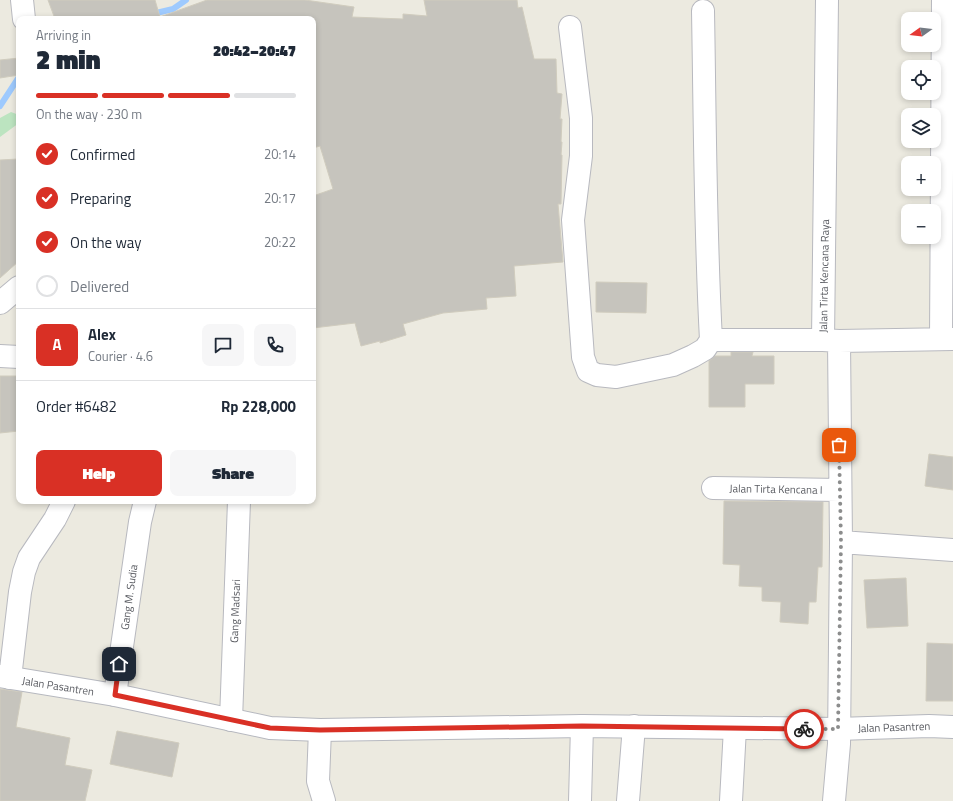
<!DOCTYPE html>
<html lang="en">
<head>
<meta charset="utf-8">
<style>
	:root { --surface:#fff; --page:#f6f6f7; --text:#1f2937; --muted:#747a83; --line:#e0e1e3; --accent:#d93025 }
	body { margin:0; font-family:"Titillium Web",sans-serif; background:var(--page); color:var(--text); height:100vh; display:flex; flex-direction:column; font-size:15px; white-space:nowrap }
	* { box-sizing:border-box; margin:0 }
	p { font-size:13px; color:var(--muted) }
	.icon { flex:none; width:22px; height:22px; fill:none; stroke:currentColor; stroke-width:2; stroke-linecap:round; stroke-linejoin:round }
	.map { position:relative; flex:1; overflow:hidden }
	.side { position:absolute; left:16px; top:16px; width:300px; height:488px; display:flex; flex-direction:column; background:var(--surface); border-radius:8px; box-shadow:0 2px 6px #0003 }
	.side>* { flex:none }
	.needle { width:26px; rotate:255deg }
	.buttons { position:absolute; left:901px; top:12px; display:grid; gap:8px }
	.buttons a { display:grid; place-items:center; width:40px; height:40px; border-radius:8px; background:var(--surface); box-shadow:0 2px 6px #0003; font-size:20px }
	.pin { position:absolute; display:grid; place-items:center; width:34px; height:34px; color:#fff; margin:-17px; border-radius:8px; box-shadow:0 2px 6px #0006 }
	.courier { position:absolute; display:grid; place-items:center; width:40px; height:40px; margin:-20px; border:3px solid #d93025; border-radius:50%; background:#fff; color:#222; box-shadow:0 1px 5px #0007 }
	.head em { font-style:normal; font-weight:800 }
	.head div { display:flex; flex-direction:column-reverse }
	.head { display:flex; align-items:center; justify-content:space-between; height:68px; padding:0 20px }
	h1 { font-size:26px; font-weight:800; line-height:30px }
	.bar { display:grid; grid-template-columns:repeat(4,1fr); gap:6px 4px; align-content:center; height:48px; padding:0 20px }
	.bar i { height:5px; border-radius:3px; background:var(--line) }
	.bar .current { background:var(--accent) }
	.bar p { grid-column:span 4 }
	.line { display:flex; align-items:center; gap:10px; padding:0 20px; border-top:1px solid var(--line) }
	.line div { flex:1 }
	.round { display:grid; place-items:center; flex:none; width:42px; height:42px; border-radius:8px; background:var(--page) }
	ol { padding:0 20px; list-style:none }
	li { display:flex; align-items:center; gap:12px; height:44px }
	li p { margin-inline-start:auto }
	li .icon { padding:4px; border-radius:50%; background:var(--accent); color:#fff; stroke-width:4 }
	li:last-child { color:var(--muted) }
	li i { width:22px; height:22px; border:2px solid var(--line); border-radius:50% }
	.cta { display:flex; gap:8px; margin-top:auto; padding:8px 20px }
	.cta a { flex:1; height:46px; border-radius:8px; background:var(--accent); color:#fff; font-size:16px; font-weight:800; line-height:46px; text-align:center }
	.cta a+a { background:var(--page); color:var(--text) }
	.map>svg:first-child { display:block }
	.green { fill:#bce4c0 }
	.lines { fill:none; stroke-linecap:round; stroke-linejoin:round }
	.stream { stroke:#9ecafe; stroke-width:6 }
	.building { fill:#c6c4bd; stroke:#d0ccbe }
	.minor-casing { stroke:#b8b9bf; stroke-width:24 }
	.secondary-casing { stroke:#b6b8bf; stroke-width:24 }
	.minor { stroke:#fff; stroke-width:22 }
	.secondary { stroke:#fff; stroke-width:22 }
	.done { stroke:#8c8d8d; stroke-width:4; stroke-dasharray:0 7.2 }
	.route { stroke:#d93025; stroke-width:5 }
	.labels { text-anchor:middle; stroke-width:3; stroke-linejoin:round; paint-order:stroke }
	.street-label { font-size:11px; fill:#595b61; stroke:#fff }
</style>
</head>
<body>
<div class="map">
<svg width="953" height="801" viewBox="0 0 953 801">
	<rect width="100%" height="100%" fill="#eceae0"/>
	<path class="green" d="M11,112L19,115V123L0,137V118Z"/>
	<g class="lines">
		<path class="stream" d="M152,14L173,9L186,0
			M0,106L19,77"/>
	</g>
	<path class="building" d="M48,0H155L160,17L207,0H305L354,7L352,17L403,19V14L427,16L424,0H517L518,8L522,7L534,59H556L557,93L562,94L560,119H562L561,142H562L561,155H562L561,204H558L563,262L514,266L516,296L486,298L487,309L443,313L403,324L406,335L380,343V341L361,346L355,323L313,328V196L333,189L320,146L313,148V19H55Z
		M19,58V75L0,78V60Z
		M18,159L19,261L0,278V160Z
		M596,282L647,283L646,313L596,312Z
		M731,352H753L752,356H774V384H745V407H709V361L715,356H731Z
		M0,376H19V431L0,433Z
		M929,454L953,457V490L925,486Z
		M724,501L823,502L822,567H818L816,602H809L808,624L780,622L781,602L762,601V587L739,586L740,565L723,564Z
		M906,578L908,626L867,628L864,580Z
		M927,643L953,644V701H926Z
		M0,689L22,692L16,727L70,738L65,765L92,770L85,801H0Z
		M117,731L179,743L172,777L110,764Z"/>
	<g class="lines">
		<defs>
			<path id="minor" d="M22,0L24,19
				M827,0L823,340L839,341L841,542L839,744L834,801
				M703,11C705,121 705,230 711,340
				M570,27L581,118V156L573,220L583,357L588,371L597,375L616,377L673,365L693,356L705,349L711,340H823
				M0,303L19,287
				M941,339L943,0
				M839,341L953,339
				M0,356L19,357
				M713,488L839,490
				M841,542L953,550
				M10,678L20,592L24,572L29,558L55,519L64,501
				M115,695L140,522L145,501
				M231,720L239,501
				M320,730L318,781L324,801
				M580,801L582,726
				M628,801L634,726
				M731,801L735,728"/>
			<path id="secondary" d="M0,676L115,695L270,728L320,730L582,726L838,729L929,726L953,727"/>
		</defs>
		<use href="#minor" class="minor-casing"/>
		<use href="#secondary" class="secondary-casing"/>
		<use href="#minor" class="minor"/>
		<use href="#secondary" class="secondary"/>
	</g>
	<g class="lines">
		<path class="done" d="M804,729H838L841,542L839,445"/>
		<path class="route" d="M119,664L115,695L270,728L320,730L582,726L804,729"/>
	</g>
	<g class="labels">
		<g class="street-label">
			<text transform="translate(824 276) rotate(-89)" y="4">Jalan Tirta Kencana Raya</text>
			<text transform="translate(776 489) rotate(1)" y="4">Jalan Tirta Kencana I</text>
			<text transform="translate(129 597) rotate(-82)" y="4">Gang M. Sudia</text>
			<text transform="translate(235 611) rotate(-88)" y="4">Gang Madsari</text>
			<text transform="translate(58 686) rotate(9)" y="4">Jalan Pasantren</text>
			<text transform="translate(894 727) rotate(-2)" y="4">Jalan Pasantren</text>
		</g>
	</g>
</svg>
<div class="buttons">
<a><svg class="needle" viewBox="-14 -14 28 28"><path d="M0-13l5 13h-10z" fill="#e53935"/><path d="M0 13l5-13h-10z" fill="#747a83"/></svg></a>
<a><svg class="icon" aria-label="locate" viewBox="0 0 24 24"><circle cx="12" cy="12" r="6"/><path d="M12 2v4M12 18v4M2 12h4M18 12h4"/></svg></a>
<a><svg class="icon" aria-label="layers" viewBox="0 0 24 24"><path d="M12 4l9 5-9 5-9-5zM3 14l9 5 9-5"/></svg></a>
<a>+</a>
<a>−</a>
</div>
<div class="pin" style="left:839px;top:445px;background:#ea580c"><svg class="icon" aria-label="bag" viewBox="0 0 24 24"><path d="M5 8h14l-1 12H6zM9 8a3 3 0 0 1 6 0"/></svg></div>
<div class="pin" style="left:119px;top:664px;background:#1f2937"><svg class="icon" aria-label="home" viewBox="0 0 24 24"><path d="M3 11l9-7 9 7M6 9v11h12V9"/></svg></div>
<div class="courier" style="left:804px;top:729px"><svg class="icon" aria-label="bike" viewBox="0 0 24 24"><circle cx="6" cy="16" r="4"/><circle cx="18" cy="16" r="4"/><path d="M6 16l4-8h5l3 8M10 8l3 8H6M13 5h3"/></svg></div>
<section class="side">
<div class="head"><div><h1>2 min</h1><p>Arriving in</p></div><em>20:42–20:47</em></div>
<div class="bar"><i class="current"></i><i class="current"></i><i class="current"></i><i></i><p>On the way · 230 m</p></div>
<ol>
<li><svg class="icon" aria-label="check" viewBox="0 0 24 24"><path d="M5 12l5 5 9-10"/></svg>Confirmed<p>20:14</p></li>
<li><svg class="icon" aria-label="check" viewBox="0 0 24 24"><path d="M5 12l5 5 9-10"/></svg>Preparing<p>20:17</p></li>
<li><svg class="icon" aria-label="check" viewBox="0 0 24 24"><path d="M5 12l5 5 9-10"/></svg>On the way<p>20:22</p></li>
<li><i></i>Delivered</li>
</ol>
<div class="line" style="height:72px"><b class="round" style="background:var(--accent);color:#fff">A</b><div><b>Alex</b><p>Courier · 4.6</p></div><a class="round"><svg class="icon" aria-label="chat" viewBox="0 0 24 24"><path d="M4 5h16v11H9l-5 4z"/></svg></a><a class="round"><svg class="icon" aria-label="phone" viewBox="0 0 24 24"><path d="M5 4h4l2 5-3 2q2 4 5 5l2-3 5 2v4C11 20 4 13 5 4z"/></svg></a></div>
<div class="line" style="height:52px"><div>Order #6482</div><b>Rp 228,000</b></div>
<div class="cta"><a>Help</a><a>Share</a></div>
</section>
</div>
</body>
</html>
